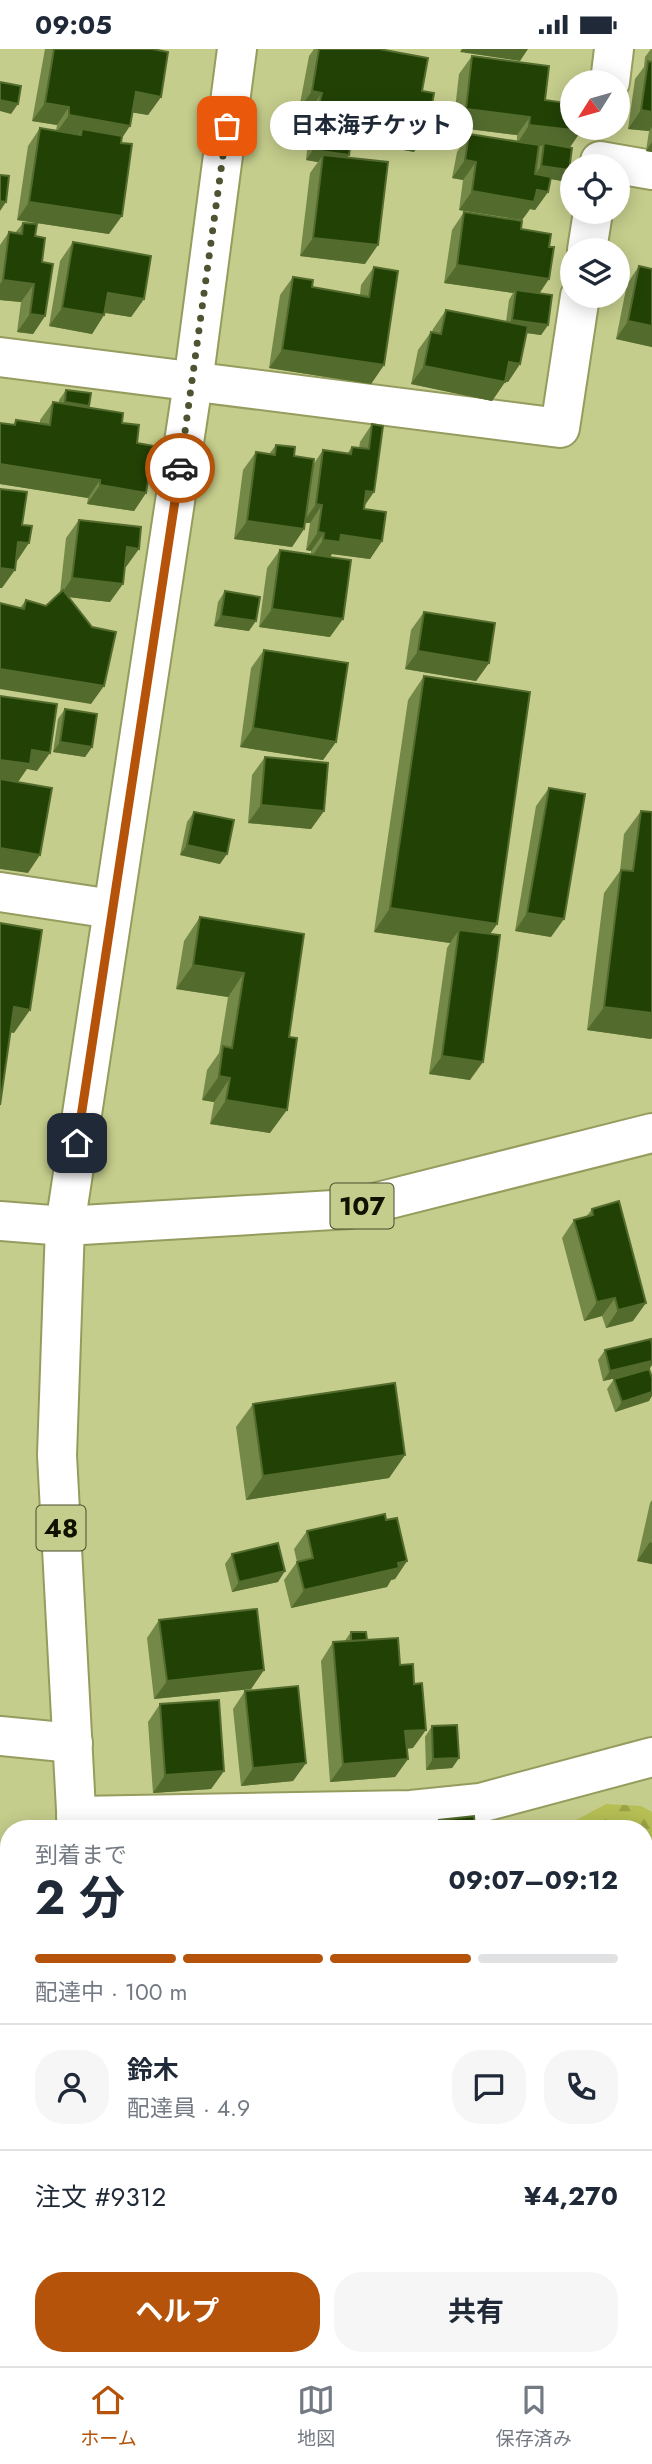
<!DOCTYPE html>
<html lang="ja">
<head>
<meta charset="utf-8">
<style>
	:root { --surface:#fff; --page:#f6f6f7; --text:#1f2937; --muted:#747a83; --line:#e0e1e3; --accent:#b45309 }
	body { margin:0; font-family:Jost,"Noto Sans JP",sans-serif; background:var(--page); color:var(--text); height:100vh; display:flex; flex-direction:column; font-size:26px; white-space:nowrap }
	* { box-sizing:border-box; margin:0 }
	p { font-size:23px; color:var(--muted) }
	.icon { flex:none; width:38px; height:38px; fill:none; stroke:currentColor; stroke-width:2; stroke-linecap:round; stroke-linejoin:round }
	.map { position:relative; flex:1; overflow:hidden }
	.panel { position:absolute; left:0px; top:1771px; width:653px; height:546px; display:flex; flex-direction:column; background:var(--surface); border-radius:28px 28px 0 0; box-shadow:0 4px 18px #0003 }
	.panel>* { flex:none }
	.needle { width:46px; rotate:233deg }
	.fabs { position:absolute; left:560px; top:21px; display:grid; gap:14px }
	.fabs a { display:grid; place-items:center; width:70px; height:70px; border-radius:50%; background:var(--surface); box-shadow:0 4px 18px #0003; font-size:35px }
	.pin { position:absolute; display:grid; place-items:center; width:60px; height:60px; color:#fff; margin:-30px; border-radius:14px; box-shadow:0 4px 10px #0006 }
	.courier { position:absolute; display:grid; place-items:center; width:70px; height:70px; margin:-35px; border:5px solid #b45309; border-radius:50%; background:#fff; color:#222; box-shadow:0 2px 9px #0007 }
	.bubble { position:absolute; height:49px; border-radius:24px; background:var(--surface); box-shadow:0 4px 18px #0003; font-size:23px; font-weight:700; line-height:49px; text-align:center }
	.head em { font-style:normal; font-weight:700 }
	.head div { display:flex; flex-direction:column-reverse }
	.head { display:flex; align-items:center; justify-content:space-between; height:119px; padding:0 35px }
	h1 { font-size:46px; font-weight:700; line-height:52px }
	.bar { display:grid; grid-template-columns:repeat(4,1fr); gap:10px 7px; align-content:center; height:84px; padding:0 35px }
	.bar i { height:9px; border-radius:5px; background:var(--line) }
	.bar .on { background:var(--accent) }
	.bar p { grid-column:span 4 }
	.line { display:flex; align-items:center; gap:18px; padding:0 35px; border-top:2px solid var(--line) }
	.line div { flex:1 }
	.round { display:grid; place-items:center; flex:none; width:74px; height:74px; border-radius:28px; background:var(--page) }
	.action { display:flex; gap:14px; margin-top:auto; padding:14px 35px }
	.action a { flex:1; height:80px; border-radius:28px; background:var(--accent); color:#fff; font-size:28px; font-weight:700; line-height:80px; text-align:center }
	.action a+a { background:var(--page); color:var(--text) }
	.status { display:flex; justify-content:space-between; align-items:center; height:49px; padding:0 35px; background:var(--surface); direction:ltr }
	.status svg { height:19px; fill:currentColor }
	.menu { display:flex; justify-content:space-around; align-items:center; height:98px; border-top:2px solid var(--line); background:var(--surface); font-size:19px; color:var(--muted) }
	.menu a { display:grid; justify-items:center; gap:4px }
	.menu .on { color:var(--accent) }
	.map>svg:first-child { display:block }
	.grass { fill:#b5bf54 }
	.forest { fill:url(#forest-firs) }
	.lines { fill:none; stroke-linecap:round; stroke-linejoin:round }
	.lane-casing { stroke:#959c5d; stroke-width:30 }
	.street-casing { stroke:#959c5d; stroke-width:42 }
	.secondary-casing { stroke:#959c5d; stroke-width:42 }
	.primary-casing { stroke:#959c5d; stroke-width:42 }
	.highway-casing { stroke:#959c5d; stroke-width:42 }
	.lane { stroke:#fff; stroke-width:26 }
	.street { stroke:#fff; stroke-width:38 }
	.secondary { stroke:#fff; stroke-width:38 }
	.primary { stroke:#fff; stroke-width:38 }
	.highway { stroke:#fff; stroke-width:38 }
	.wall { fill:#748848 }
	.shaded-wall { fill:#536c2e }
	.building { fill:#224205; stroke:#536c2e; stroke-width:2 }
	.done { stroke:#4f5331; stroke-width:7; stroke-dasharray:0 12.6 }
	.route { stroke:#b45309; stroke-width:9 }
	.labels { text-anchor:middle; stroke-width:7; stroke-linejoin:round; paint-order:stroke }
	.shield { fill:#c5cd8c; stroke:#464a2a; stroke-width:2 }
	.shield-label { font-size:26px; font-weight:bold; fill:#101200 }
</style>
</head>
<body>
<div class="status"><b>09:05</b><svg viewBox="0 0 49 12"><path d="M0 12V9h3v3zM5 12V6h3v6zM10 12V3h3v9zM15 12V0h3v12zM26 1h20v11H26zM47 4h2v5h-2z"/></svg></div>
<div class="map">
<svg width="652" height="2317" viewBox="0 0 652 2317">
	<defs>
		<pattern id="forest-firs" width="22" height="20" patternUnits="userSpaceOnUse" patternTransform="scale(1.75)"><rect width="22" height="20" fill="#b5bf54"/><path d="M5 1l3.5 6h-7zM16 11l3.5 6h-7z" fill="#9ba347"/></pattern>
	</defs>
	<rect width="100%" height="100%" fill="#c5cd8c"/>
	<path class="grass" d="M0,1833L9,1931V1967L0,1969Z
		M652,1944V2223L644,2219V1946Z
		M9,2048V2138L0,2144V2049Z
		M644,2238L652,2243V2269H644Z
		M217,2308H328L294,2312Z"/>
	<path class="forest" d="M606,1755L641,1757L652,1763V1932L644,1934V1780H571L576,1771Z"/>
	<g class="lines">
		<defs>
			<path id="lane" d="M636,2317L652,2310"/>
			<path id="street" d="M610,33L614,0
				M600,112L652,121
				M587,201L593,163
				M0,308L560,379L580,247
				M0,843L112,860
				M0,1687L73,1694
				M76,1767L411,1761L480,1754L652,1708
				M0,2002L9,2000"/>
			<path id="secondary" d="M65,1177L193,334L237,0"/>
			<path id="primary" d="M65,1177L57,1406L77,1780
				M126,2308L127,2317"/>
			<path id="highway" d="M0,1172L65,1177L350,1160L652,1084"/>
		</defs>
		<use href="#lane" class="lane-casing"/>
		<use href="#street" class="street-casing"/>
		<use href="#secondary" class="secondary-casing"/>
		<use href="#primary" class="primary-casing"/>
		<use href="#highway" class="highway-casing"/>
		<use href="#lane" class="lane"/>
		<use href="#street" class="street"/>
		<use href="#secondary" class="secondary"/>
		<use href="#primary" class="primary"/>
		<use href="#highway" class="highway"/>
	</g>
	<path class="wall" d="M45,0H54L161,48L148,66L133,63L121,90L109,185L17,171L28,97L40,79L56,82L57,76L32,72Z
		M314,0H379L422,42L414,103L351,91L349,106L347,109L365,215L300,207L310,124L318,113L306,111L308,92L314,84L304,82L309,62L299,60L309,7Z
		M651,0H652V103L646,102L649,82L628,80L635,30L644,18L645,8Z
		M472,7L545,51L581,82L570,98L562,132L550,130L548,143L535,161L530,160L522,171L459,161L463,131L452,129L457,103L469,85L517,92V86L453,78L459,25Z
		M464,163L521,180L548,276L541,286L527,284L520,315L508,333H505L492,352L411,335L418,301L431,283H432L433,280L446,261L506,273L509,251L513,244L444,234L452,181Z
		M23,174L35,187L42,213L45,267L33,285L17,283L21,253L0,251V196L9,183L15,184Z
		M73,193L144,250L131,268L105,264L104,266L92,285L49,277L60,212Z
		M639,217L652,220V298L616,290L627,235Z
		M374,218L384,316L371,335L269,319L280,246L293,228L312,238L360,246L361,236Z
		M66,341L88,358L122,374L137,394L146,444L134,462L87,455L88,449L0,435V374L13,376L16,371L40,374V371L53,353L59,354V351Z
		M372,375L364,460L382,492L370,510L332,505L330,508V588L259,578L267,519L280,501L311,505V502L306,501L310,474H305L304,480L292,498L234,490L243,421L256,403L269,405L276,396L294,407L313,416L323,401L347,405L352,398L359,399L360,393Z
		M79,471L126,518H125L110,553L68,548L91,655L20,559L26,551L46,557L60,544L66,489Z
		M225,542L249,582L214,577L218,553Z
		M424,563L489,614L476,632L405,620L411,581Z
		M264,601L336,693L323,711L240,698L251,619Z
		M424,627L497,875L490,885L470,1031L429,1025L447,899L450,894L374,883L408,651Z
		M65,660L92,698L85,708L53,703L58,670Z
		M265,708L324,762L311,780L248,774L252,726Z
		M549,739L551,888L515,882L536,757Z
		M641,762L651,990L587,981L604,844L620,822L624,785Z
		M194,763L220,815L180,806L187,773Z
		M200,868L304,885L270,1084L210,1075L214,1053L202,1051L207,1021L219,1004L228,948L176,940L184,892Z
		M592,1160L633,1272L606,1279L602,1267L584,1272L562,1189L574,1171L586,1168Z
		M652,1297V1316L649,1320V1352L615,1363L607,1340L614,1330L625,1327L603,1332L598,1311L605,1301Z
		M253,1355L405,1406L389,1429L246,1451L236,1378Z
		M652,1451V1515L637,1512L650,1454Z
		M386,1471L407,1512L395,1530L391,1531L387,1538L291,1559L284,1531L297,1513L294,1500L307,1482Z
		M232,1505L278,1533L232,1543L225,1515Z
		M159,1571L264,1621L251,1640L154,1650L147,1589Z
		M351,1583L367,1591L400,1616L413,1699L407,1700L408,1710L395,1728L330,1733L321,1612L333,1593H344Z
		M245,1642L306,1714L293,1732L241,1737L233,1660Z
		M160,1655L224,1722L211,1740L153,1744L148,1673Z
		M432,1677L459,1709L452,1719L426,1721L425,1688Z
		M439,1771L475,1780H433Z"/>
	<path class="shaded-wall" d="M462,0H528L520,12L460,3Z
		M312,42L322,44L309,62L299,60Z
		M136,43L161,48L148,66L123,62Z
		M0,51L18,55L11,65L0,62Z
		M45,54L69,58L57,76L32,72Z
		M466,60L530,68L517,86L453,78Z
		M641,61L652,63V78L649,82L628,80Z
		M317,64L427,85L414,103L315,84V82L314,84L304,82Z
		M69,66L130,77L118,95L81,86L82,80L77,88L56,84Z
		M529,76L581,82L568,101L544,94L542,97L517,95Z
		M652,93V103L646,102Z
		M313,101L349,106L342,116L323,106L318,113L306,111Z
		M465,111L476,113L463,131L452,129Z
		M541,117L569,121L562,132L534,127Z
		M537,141L548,143L535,161L530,160L522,171L459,161L472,142Z
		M0,152L6,153L0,162Z
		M29,153L122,167L109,185L17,171Z
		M313,189L378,196L365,215L300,207Z
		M457,216L549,230L537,248L516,241L513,244L444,234Z
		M3,231L34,235L21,253L0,251V235Z
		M108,244L144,250L131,268L95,262Z
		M62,259L104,266L92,285L49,277Z
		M30,265L45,267L33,285L17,283Z
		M512,271L548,276L541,286L505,281Z
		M628,272L652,277V298L616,290Z
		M282,301L384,316L371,335L269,319Z
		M509,313L520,315L508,333L496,331Z
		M424,317L505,333L492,352L411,335Z
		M65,353L89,357L82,367L57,363Z
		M0,415L100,431L88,449L0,435Z
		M100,436L146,444L134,462L87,455Z
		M366,442L374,443L361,462Z
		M316,455L322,456L310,474H303Z
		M247,472L304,480L292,498L234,490Z
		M318,483L324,484L311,502L306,501Z
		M341,486L382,492L370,510L332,505L328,511L311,509L323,491Z
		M18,493L29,494L17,512L6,511Z
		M127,498L139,500L126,518L114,516Z
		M0,519L15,521L2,539H0Z
		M72,529L123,535L110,553L60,547Z
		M272,560L343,570L330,588L259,578Z
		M221,567L256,572L249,582L214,577Z
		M418,602L489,614L476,632L405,620Z
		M0,620L104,637L91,655L0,640Z
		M253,679L336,693L323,711L240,698Z
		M60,693L92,698L85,708L53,703Z
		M32,701L50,704L37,722L27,720L18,733L0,731V711Z
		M261,756L324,762L311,780L248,774Z
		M187,796L227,805L220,815L180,806Z
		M0,799L40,806L28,824L0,820Z
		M390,859L497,875L480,899L459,881L450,894L374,883Z
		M527,864L564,870L551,888L515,882Z
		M193,916L244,924L228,948L176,940Z
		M14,958L30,961L14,984L0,982Z
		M604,958L652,964V989L651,990L587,981Z
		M442,1007L483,1013L470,1031L429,1025Z
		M219,1027L230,1029L214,1053L202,1051Z
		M226,1051L287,1061L270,1084L210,1075Z
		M615,1249L602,1267L584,1272L597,1253Z
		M646,1254L633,1272L606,1279L618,1261Z
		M652,1312V1316L648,1322L603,1332L610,1322Z
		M652,1343V1347L649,1352L615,1363L622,1353Z
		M405,1406L389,1429L246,1451L263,1427Z
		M650,1493L652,1494V1515L637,1512Z
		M407,1512L395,1530L391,1531L387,1538L291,1559L304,1541Z
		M285,1522L278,1533L232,1543L239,1533Z
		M264,1621L251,1640L154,1650L167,1632Z
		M426,1681L413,1699L393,1700L405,1682Z
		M459,1709L452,1719L426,1721L433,1710Z
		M408,1710L395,1728L330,1733L343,1715Z
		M306,1714L293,1732L241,1737L253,1719Z
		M224,1722L211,1740L153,1744L165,1726Z"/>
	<path class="building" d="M54,0H152L168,3L161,48L136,43L130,77L69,66V58L45,54Z
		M319,0H379L428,9L422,42L434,44L427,85L317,64L322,44L312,42Z
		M472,7L549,17L545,51L572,55V79H581V82L529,76L530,68L466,60Z
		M648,12L652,13V63L641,61Z
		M0,33L21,37L18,55L0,51Z
		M40,79L81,86L82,80L122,87L121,94L132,95L122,167L29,153Z
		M315,82L352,87L349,106L313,101Z
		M469,85L539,96L535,125L551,128L548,143L537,141L534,153L472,142L476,113L465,111Z
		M544,94L572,99L569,121L541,117Z
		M323,106L388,113L378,196L313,189Z
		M0,126L9,127L6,153L0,152Z
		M464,163L522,172L521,180L551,185L549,198H554L549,230L457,216Z
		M23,174L37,175L35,187L45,189L42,213L53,215L45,267L30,265L34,235L3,231L9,183L22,185Z
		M73,193L151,207L144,250L108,244L104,266L62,259Z
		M639,217L652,220V277L628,272Z
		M374,218L398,222L384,316L282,301L293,228L313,231L312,238L369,248Z
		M516,241L552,246L548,276L512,271Z
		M446,261L528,277L520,315L509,313L505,333L424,317L431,283L441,285Z
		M66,341L91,344L89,357L65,353Z
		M53,353L123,364L122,374L139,376L137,394L154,397L146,444L100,436V431L0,415V374L15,376L16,371L50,376Z
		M372,375L383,377L374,443L366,442L364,460L386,463L382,492L341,486L340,493L323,491L324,484L318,483L322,456L316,455L323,401L351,405L352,398L369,400Z
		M276,396L295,398L294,407L314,410L304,480L247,472L256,403L275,406Z
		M0,440L27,443L22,476L32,477L29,494L18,493L15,521L0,519Z
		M79,471L141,478L139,500L127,498L123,535L72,529Z
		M280,501L351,511L343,570L272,560Z
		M63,541L92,578L116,583L104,637L0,620V554L24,560L26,551L46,557Z
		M225,542L260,548L256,572L221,567Z
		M424,563L495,574L489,614L418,602Z
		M264,601L348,614L336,693L253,679Z
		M424,627L530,643L497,875L390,859Z
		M0,647L57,655L50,704L32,701L30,715L0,711Z
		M65,660L97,665L92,698L60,693Z
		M265,708L328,714L324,762L261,756Z
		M0,730L52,739L40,806L0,799Z
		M549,739L585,745L564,870L527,864Z
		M641,762L652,763V964L604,958L621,821L633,822Z
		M194,763L234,771L227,805L187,796Z
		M200,868L304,885L289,988L297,989L287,1061L226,1051L230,1029L219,1027L223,997L232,999L244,924L193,916Z
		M0,874L42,881L30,961L14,958L0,1056Z
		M459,881L500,886L483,1013L442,1007Z
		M619,1152L646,1254L618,1261L615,1249L597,1253L574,1171L593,1166L592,1160Z
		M651,1290L652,1297V1312L610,1322L605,1301Z
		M649,1320L652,1329V1343L622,1353L614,1330Z
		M395,1334L405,1406L263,1427L253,1355Z
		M385,1465L386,1471L397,1469L407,1512L398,1514L399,1519L304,1541L297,1513L313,1509L307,1482Z
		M278,1494L285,1522L239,1533L232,1505Z
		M257,1560L264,1621L167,1632L159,1571Z
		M351,1583H366L367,1591L351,1592Z
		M398,1589L400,1616L413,1615L414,1635L422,1634L426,1681L405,1682L408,1710L343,1715L333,1593Z
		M298,1637L306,1714L253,1719L245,1642Z
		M219,1651L224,1722L165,1726L160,1655Z
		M457,1676L459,1709L433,1710L432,1677Z
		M474,1767L475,1780H440L439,1771Z
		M219,1777H277V1780H219Z
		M9,2238V2308H48L50,2317H0V2239Z"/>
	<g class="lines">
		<path class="done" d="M180,419L227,77"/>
		<path class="route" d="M77,1094L180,419"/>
	</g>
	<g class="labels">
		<g class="shield">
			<rect x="330.5" y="1134.5" width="63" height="45" rx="5"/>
			<rect x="36.5" y="1456.5" width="49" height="45" rx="5"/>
		</g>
		<g class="shield-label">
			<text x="362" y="1166">107</text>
			<text x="61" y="1488">48</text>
		</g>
	</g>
</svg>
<div class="fabs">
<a><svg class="needle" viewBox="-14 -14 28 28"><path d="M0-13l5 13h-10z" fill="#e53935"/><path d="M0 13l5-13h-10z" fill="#747a83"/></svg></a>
<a><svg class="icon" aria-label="locate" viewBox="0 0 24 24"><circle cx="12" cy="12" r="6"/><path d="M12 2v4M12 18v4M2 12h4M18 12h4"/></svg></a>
<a><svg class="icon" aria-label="layers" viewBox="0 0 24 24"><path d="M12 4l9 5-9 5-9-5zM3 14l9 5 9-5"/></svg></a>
</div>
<div class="pin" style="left:227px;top:77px;background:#ea580c"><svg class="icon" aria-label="bag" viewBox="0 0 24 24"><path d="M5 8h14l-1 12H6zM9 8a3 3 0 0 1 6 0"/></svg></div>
<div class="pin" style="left:77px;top:1094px;background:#1f2937"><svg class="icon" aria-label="home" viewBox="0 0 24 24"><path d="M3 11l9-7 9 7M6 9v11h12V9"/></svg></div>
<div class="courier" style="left:180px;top:419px"><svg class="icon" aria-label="car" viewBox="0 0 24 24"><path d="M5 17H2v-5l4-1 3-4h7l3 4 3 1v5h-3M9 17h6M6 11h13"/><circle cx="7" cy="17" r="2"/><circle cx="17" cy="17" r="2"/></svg></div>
<div class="bubble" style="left:270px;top:52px;width:203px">日本海チケット</div>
<section class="panel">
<div class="head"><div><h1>2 分</h1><p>到着まで</p></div><em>09:07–09:12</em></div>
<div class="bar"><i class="on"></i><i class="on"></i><i class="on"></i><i></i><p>配達中 · 100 m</p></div>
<div class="line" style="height:126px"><a class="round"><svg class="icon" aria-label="person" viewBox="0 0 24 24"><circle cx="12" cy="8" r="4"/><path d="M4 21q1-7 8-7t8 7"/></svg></a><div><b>鈴木</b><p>配達員 · 4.9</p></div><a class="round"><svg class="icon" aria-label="chat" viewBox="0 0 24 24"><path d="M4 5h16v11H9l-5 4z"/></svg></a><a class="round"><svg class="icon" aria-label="phone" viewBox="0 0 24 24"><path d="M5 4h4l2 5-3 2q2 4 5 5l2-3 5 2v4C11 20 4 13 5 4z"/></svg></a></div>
<div class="line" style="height:91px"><div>注文 #9312</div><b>¥4,270</b></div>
<div class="action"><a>ヘルプ</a><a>共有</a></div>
</section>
</div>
<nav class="menu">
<a class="on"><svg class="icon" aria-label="home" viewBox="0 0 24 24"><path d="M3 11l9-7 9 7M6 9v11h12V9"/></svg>ホーム</a>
<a><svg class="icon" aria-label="map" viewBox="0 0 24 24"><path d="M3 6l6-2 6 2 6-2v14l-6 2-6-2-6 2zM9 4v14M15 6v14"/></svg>地図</a>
<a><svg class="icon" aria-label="saved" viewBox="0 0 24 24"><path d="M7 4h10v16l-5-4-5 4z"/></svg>保存済み</a>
</nav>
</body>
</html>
